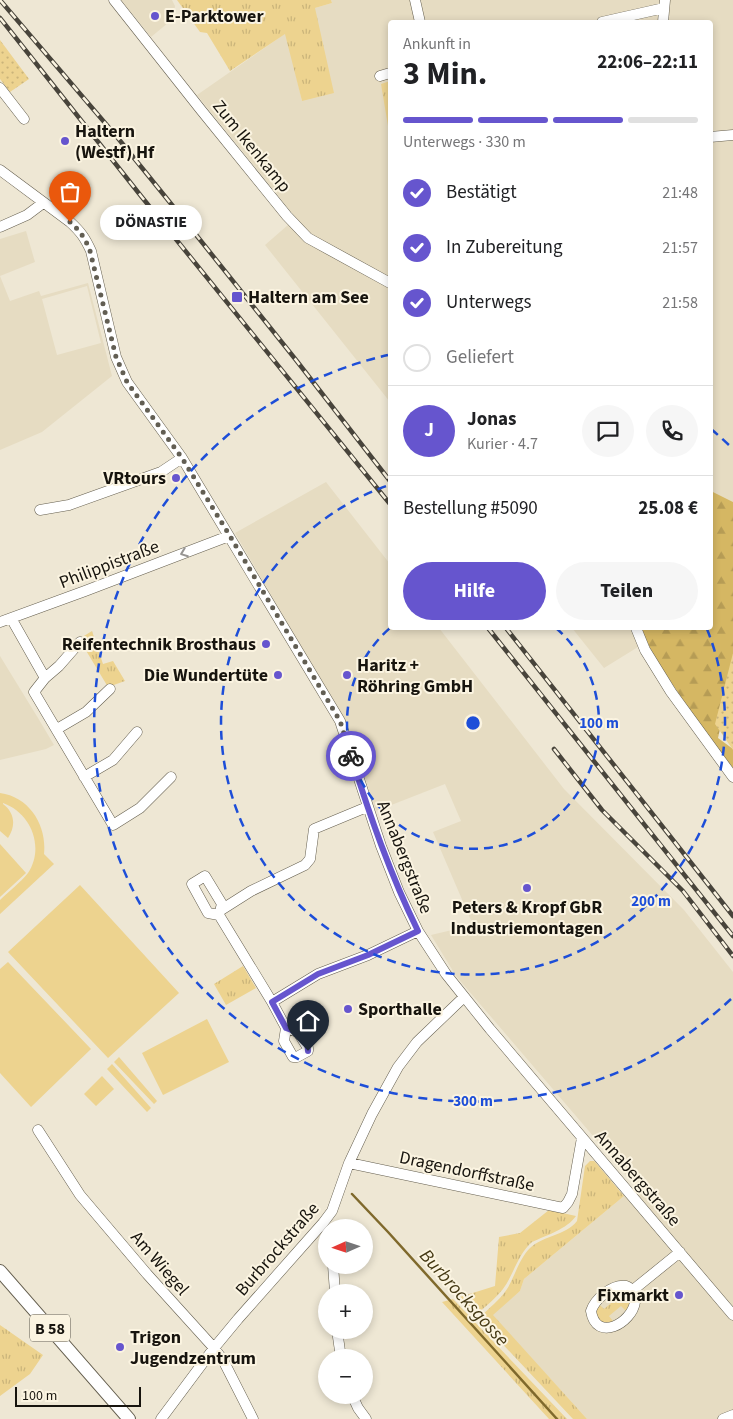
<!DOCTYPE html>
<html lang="de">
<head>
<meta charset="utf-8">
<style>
	:root { --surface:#fff; --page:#f6f6f6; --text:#202124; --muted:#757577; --line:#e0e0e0; --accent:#6655ce }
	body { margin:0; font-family:"Source Sans 3",sans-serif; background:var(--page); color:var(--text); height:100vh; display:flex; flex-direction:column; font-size:19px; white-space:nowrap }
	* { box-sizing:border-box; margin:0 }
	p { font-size:16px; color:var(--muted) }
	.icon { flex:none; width:28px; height:28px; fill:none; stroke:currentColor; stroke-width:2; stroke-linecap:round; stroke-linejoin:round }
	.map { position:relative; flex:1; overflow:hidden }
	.panel { position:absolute; left:388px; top:20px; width:325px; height:610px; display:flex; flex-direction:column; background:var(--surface); border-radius:5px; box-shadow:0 2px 8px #0003 }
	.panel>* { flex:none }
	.needle { width:32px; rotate:267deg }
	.controls { position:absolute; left:318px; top:1219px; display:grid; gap:10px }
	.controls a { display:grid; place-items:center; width:55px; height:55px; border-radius:50%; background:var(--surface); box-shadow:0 2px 8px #0003; font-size:25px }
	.scale { position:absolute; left:15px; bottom:12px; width:126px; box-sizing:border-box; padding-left:5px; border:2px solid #17140e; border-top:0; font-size:14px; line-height:18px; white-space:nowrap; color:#17140e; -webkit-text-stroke:4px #fbf4e1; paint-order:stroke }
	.pin { position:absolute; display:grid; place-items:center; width:42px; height:42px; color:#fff; margin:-51px -21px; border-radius:50% 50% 50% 0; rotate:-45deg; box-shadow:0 0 5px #0007 }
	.pin .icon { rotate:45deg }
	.courier { position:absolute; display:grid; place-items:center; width:50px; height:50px; margin:-25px; border:4px solid #6655ce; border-radius:50%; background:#fff; color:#222; box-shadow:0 1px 6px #0007 }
	.bubble { position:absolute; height:35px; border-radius:18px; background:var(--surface); box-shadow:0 2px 8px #0003; font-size:16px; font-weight:700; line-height:35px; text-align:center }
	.summary em { font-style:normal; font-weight:700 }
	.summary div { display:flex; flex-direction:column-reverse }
	.summary { display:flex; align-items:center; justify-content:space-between; height:85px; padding:0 15px }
	h1 { font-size:32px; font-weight:700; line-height:38px }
	.bar { display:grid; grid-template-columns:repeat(4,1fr); gap:8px 5px; align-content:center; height:60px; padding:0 15px }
	.bar i { height:6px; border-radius:4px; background:var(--line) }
	.bar .on { background:var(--accent) }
	.bar p { grid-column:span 4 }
	.line { display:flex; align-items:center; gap:12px; padding:0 15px; border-top:1px solid var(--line) }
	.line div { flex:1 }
	.round { display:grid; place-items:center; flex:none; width:52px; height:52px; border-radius:26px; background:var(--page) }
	ol { padding:0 15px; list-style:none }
	li { display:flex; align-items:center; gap:15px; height:55px }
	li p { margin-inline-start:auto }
	li .icon { padding:5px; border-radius:50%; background:var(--accent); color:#fff; stroke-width:4 }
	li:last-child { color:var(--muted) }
	li i { width:28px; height:28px; border:2px solid var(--line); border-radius:50% }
	.cta { display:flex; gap:10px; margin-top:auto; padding:10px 15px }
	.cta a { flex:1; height:58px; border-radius:30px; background:var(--accent); color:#fff; font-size:20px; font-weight:700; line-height:58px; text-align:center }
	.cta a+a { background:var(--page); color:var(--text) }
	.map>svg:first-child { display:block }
	.built { fill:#e6dcc2; fill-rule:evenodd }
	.grass { fill:url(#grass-tufts) }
	.forest { fill:url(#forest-firs) }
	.park { fill:url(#park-dots) }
	.pitch { fill:#edd38f }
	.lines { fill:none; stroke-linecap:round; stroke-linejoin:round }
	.stream { stroke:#7f692c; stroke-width:2.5 }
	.minor-casing { stroke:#645e4e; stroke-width:11 }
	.major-casing { stroke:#645e4e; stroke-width:14 }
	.minor { stroke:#fff; stroke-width:10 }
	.major { stroke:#fff; stroke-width:12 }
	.rail-casing { stroke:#48443b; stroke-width:4.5 }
	.rail { stroke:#fbf4e1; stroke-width:2.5; stroke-dasharray:8; stroke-linecap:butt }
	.oneway { stroke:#979593 }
	.done { stroke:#625e53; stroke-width:5; stroke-dasharray:0 9 }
	.route { stroke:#6655ce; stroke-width:6 }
	.ring { fill:none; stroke:#1d4ed8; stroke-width:2.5; stroke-dasharray:9 6 }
	.poi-dot { fill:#6655ce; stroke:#fbf4e1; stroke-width:2 }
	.labels { text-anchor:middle; stroke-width:4; stroke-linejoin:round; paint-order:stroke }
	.shield { fill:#fbf4e1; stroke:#5b574d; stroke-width:1 }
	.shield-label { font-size:16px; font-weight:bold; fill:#17140e }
	.poi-label { font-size:18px; font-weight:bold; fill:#17140e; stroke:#fbf4e1; text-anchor:start }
	.street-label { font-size:18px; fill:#17140e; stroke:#fbf4e1 }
	.water-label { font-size:19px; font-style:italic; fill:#433712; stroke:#fbf4e1 }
	.centre { fill:#1d4ed8; stroke:#fbf4e1; stroke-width:2.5 }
	.ring-label { font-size:15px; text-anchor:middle; font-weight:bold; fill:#1d4ed8; stroke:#fbf4e1; stroke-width:4; stroke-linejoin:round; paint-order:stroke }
</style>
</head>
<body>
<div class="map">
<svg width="733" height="1419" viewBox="0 0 733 1419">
	<defs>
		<pattern id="grass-tufts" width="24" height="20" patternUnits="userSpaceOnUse" patternTransform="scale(1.25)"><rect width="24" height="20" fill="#edd38f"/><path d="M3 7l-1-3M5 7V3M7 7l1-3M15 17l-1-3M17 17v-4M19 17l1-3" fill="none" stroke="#cab47a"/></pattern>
		<pattern id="forest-firs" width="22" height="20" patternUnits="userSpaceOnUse" patternTransform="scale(1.25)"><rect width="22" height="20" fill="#d5b763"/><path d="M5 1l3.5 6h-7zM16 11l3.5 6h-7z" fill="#b69c55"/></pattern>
		<pattern id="park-dots" width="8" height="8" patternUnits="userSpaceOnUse" patternTransform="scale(1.25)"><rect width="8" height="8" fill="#edd38f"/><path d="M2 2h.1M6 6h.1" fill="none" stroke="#cab47a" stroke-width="1.8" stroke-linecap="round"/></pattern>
	</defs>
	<rect width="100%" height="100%" fill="#eee7d4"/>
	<path class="built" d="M121,0H172L175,6L174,18L151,37Z
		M331,0H733V502L713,492L710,509V22H390V402L265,245L296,218L197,95L286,33L302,101L315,8L332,3Z
		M26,231L35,262L0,276L10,301L39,291L41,296L88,283L112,376L42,432L0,450V239ZM87,286L101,343L57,355L42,299Z
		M326,482L390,564V628H439L564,789L684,910L733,972V1419H587L492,1315L520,1291L524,1279L636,1186L456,976L431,935L473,925L433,832L461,821L445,784L376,811L363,772L342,717L235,533Z
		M572,628H630L638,647L604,668Z
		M0,656L38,718L54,745L46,749L0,760Z"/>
	<path class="grass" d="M177,0H331L332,3L315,8L334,93L302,101L285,34L230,71L207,33L200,32Z
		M390,81V138L381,84Z
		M92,631L103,664L113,661L125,681L108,687L79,639Z
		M243,966L256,988L226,1005L214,984Z
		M590,1161H594L596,1163L624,1196L524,1279L520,1291L493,1315L587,1419H573L480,1320V1317C489,1308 500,1300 507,1289C515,1276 519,1259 530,1248C544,1235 565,1236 577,1221L585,1166Z
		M549,1210L576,1216C567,1229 547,1235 532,1242C518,1254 514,1274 503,1289C496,1298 486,1306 477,1314H475L460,1297L495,1286L499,1237L520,1233Z
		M621,1291C631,1294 632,1303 626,1311L621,1306L609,1316L613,1321L610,1324L602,1323L595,1313L599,1304L604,1309L616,1299L612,1294Z
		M453,1299L567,1419H549L442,1302Z
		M0,1325L43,1355L30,1374L0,1396Z"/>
	<path class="forest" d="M713,492L733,502V669L718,738L733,749V768C712,741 692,714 673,685C661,667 649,649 641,628H710V509Z"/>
	<path class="park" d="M0,40L29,79L10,92L0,79Z
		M733,653V750L715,724Z"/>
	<path class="pitch" d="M0,793C30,797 47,826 44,854L54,864L0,914V900C9,891 20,883 28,873C45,847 31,813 3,803V804C15,813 16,826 8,838L0,831Z
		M0,844L26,873L0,897Z
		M80,885L179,993L108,1058L8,952Z
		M8,962L91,1049L31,1107L0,1073V969Z
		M207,1019L229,1062L163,1095L142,1053Z
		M119,1057L157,1101L154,1104L114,1062Z
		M112,1064L151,1108L147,1112L107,1069Z
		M102,1076L114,1089L96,1106L84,1094Z"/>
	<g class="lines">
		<path class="stream" d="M352,1194L388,1232L557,1419"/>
		<defs>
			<path id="minor" d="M114,0L201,110L287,216L308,238L390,283
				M415,0L420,22
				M602,22L664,8
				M663,22L665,0
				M380,76L390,73
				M0,88L24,119
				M710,137L733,135
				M0,170L70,222C81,232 85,238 91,251L116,357L127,382L182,458L340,721L381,846L399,892L418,931L446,974L490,1029L733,1315
				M0,227L27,215L43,203
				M40,510L69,505L161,472L182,458
				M11,618L45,678L34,692L113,825L140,808L171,777
				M0,622L85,591L229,536
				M636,628L645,650L671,692L733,777
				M45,678L59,666L80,642
				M57,729L86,712L110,689
				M84,777L113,760L137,732
				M221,910L251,891L305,865L310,859L314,829L367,807
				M219,915L208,913L192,884L205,876L222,904L219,915L272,1002L318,974L368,955L418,931
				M272,1002L286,1028L284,1041L293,1057H297L308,1051V1048L298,1032L286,1028
				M38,1130L80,1195L147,1274L214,1348L223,1360L253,1419
				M349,1163L563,1208L568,1202L572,1194L582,1138
				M333,1265L335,1292
				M633,1290C634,1294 635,1298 635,1302C632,1323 596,1343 591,1311C595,1299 612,1284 626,1286C629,1287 631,1289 633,1290L680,1252
				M337,1330L341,1358
				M352,1395L358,1408L366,1419
				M161,1419L214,1348L238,1319L323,1223L332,1211L349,1163L372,1114L398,1067L417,1042L464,997
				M723,1419L733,1415"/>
			<path id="major" d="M0,1271L129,1419"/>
		</defs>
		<use href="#minor" class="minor-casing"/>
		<use href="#major" class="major-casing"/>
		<use href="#minor" class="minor"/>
		<use href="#major" class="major"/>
		<defs>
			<path id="rail" d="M0,0L117,137L189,226L296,360L390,481
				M0,18L141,196L390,504
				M488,628L733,936
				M506,628L733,916
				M554,749L602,810L683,891L733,956"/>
		</defs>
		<use href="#rail" class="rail-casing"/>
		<use href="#rail" class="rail"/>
	</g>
	<defs><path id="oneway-chevron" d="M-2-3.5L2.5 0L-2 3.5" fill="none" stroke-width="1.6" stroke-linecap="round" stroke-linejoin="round" transform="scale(1.25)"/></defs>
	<use class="oneway" href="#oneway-chevron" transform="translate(184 553) rotate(159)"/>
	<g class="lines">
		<path class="done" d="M70,222C81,232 85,238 90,251L116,357L127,382L182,458L230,536L340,721L351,756"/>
		<path class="route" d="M308,1051C308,1037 298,1032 286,1028L272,1002L318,974L368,955L418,931C390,874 370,816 351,756"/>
	</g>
	<g class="ring">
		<path d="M556 628A126 126 0 1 1 390 628"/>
		<path d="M707 629A252 252 0 1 1 389 485"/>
		<path d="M731 999A378 378 0 1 1 388 355M711 429A378 378 0 0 1 731 447"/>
	</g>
	<g class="poi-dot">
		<circle cx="155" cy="16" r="5"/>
		<circle cx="65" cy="141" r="5"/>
		<rect x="231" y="291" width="12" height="12" rx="2.5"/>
		<circle cx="176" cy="478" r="5"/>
		<circle cx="266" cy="644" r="5"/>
		<circle cx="278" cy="675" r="5"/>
		<circle cx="347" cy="675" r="5"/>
		<circle cx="527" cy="888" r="5"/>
		<circle cx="348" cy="1009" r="5"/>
		<circle cx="679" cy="1295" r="5"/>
		<circle cx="120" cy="1347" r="5"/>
	</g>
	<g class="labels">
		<rect class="shield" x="30" y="1314.5" width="40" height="27" rx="4"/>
		<g class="shield-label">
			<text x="50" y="1334">B 58</text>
		</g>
		<g class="poi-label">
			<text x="165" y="22">E-Parktower</text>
			<text x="75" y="137">Haltern<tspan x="75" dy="21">(Westf) Hf</tspan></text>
			<text x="248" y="303">Haltern am See</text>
			<text x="166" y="484" text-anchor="end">VRtours</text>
			<text x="256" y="650" text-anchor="end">Reifentechnik Brosthaus</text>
			<text x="357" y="671">Haritz +<tspan x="357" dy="21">Röhring GmbH</tspan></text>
			<text x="268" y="681" text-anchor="end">Die Wundertüte</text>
			<text x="527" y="913" text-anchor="middle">Peters &amp; Kropf GbR<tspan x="527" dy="21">Industriemontagen</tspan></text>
			<text x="358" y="1015">Sporthalle</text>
			<text x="669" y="1301" text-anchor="end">Fixmarkt</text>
			<text x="130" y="1343">Trigon<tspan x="130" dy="21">Jugendzentrum</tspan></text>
		</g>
		<g class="street-label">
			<text transform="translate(252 146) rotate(51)" y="6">Zum Ikenkamp</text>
			<text transform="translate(109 564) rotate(-21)" y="6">Philippistraße</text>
			<text transform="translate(405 857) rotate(68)" y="6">Annabergstraße</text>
			<text transform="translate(467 1171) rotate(12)" y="6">Dragendorffstraße</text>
			<text transform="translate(638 1178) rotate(49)" y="6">Annabergstraße</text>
			<text transform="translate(277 1249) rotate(-49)" y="6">Burbrockstraße</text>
			<text transform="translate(160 1263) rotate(49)" y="6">Am Wiegel</text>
		</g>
		<g class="water-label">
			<text transform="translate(465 1297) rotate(48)" y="7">Burbrocksgosse</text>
		</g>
	</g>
	<circle cx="473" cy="723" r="8" class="centre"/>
	<g class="ring-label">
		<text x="599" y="728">100 m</text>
		<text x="651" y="906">200 m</text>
		<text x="473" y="1106">300 m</text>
	</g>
</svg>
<div class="controls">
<a><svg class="needle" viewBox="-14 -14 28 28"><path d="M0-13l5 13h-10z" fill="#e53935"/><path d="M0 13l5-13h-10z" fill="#757577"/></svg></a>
<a>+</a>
<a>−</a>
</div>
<div class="scale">100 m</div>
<div class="pin" style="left:70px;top:222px;background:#ea580c"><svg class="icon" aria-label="bag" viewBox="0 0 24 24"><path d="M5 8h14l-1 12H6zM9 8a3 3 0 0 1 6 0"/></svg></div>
<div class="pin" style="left:308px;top:1051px;background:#1f2937"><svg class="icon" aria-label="home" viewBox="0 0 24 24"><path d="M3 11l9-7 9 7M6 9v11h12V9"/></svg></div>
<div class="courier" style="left:351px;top:756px"><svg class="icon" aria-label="bike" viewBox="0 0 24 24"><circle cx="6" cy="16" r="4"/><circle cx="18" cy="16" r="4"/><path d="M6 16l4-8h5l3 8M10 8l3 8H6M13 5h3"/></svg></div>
<div class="bubble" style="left:100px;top:205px;width:102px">DÖNASTIE</div>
<section class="panel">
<div class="summary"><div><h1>3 Min.</h1><p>Ankunft in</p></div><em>22:06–22:11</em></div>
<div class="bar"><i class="on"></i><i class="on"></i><i class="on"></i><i></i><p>Unterwegs · 330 m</p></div>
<ol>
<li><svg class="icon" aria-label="check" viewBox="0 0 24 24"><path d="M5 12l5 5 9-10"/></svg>Bestätigt<p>21:48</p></li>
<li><svg class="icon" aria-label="check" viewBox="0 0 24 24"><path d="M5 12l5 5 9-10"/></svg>In Zubereitung<p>21:57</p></li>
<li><svg class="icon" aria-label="check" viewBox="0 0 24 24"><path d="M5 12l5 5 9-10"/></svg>Unterwegs<p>21:58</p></li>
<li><i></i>Geliefert</li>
</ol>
<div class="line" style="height:90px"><b class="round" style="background:var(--accent);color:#fff">J</b><div><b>Jonas</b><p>Kurier · 4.7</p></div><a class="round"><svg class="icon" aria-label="chat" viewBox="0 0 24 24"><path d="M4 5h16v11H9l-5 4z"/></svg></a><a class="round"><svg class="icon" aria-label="phone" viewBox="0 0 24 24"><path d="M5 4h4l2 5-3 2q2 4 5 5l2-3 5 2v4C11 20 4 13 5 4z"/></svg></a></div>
<div class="line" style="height:65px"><div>Bestellung #5090</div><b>25.08 €</b></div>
<div class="cta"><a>Hilfe</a><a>Teilen</a></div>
</section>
</div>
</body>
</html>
